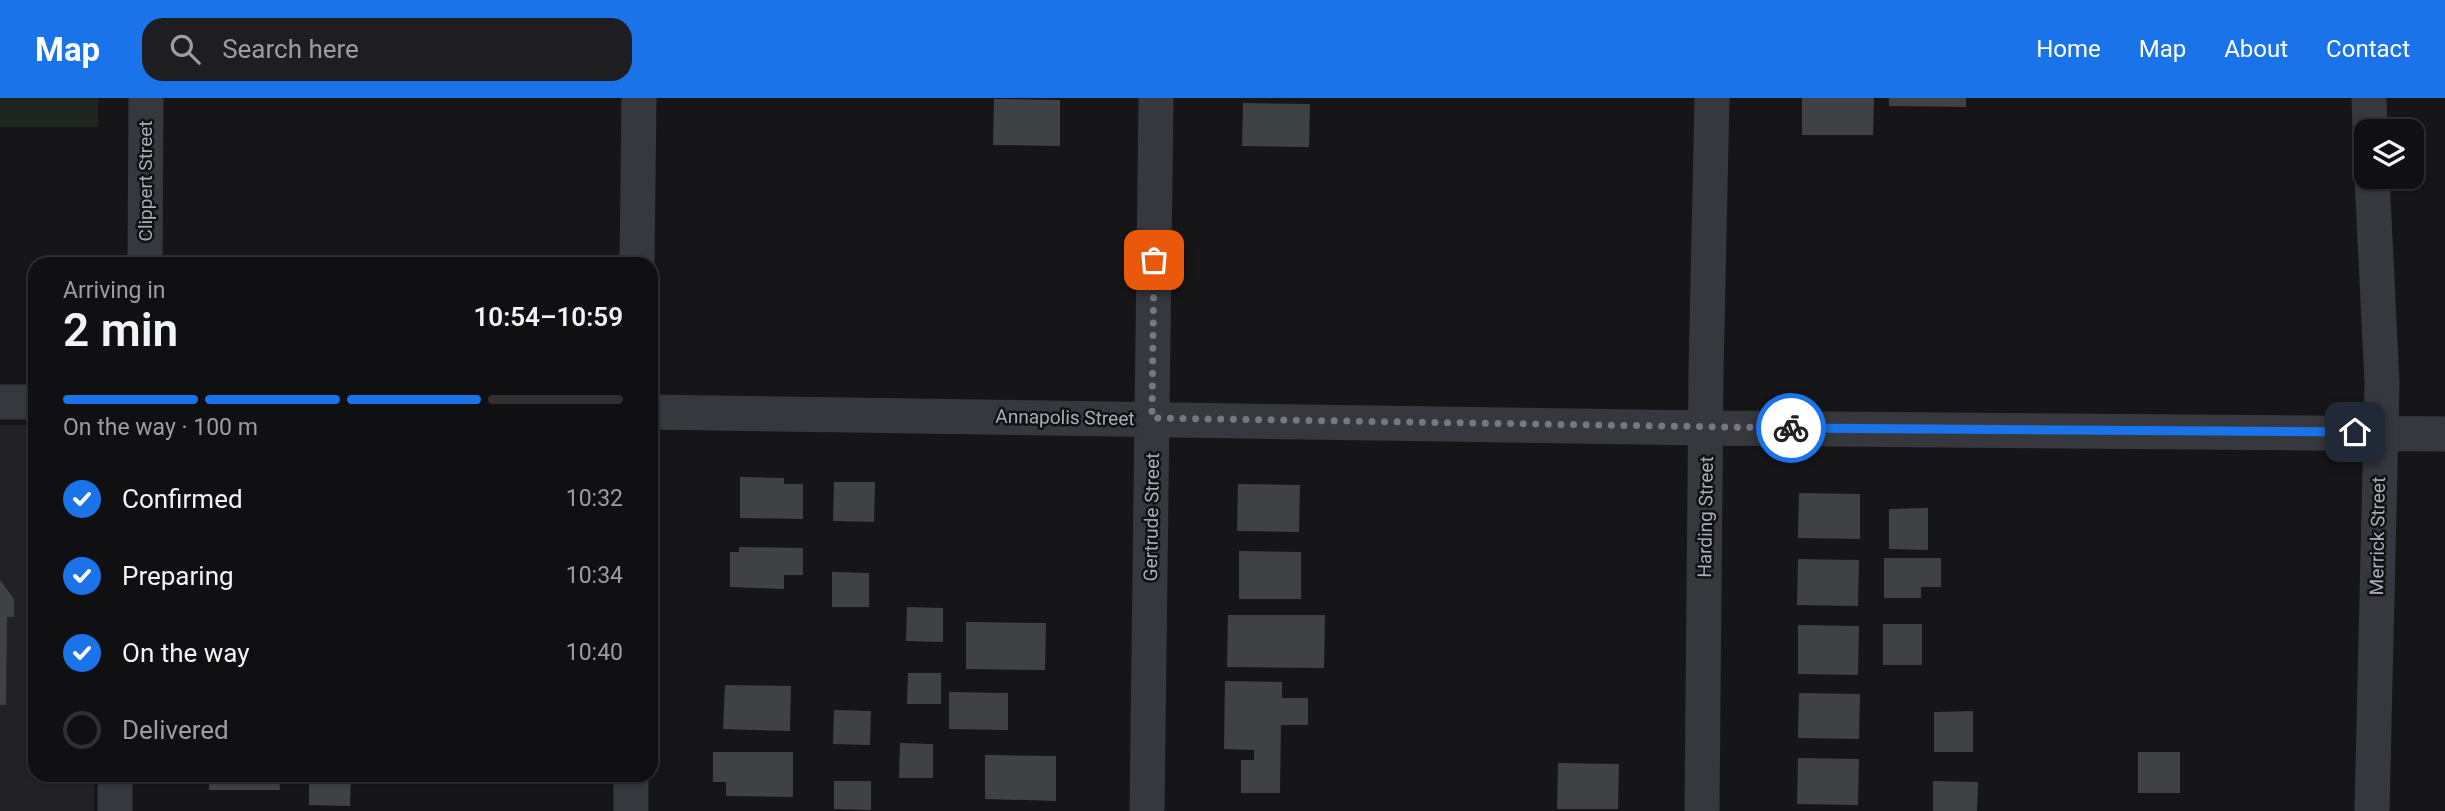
<!DOCTYPE html>
<html lang="en">
<head>
<meta charset="utf-8">
<style>
	:root { --surface:#101012; --page:#1e1e20; --text:#f1f3f6; --muted:#9c9d9f; --line:#303032; --accent:#1a73e8 }
	body { margin:0; font-family:Roboto,sans-serif; background:var(--page); color:var(--text); height:100vh; display:flex; flex-direction:column; font-size:26px; white-space:nowrap }
	* { box-sizing:border-box; margin:0 }
	p { font-size:23px; color:var(--muted) }
	.icon { flex:none; width:38px; height:38px; fill:none; stroke:currentColor; stroke-width:2; stroke-linecap:round; stroke-linejoin:round }
	.map { position:relative; flex:1; overflow:hidden }
	.panel { position:absolute; left:28px; top:159px; width:630px; height:525px; display:flex; flex-direction:column; background:var(--surface); border-radius:21px; box-shadow:0 2px 5px #0004,0 0 0 2px var(--line) }
	.panel>* { flex:none }
	.fabs { position:absolute; left:2354px; top:21px; display:grid; gap:14px }
	.fabs a { display:grid; place-items:center; width:70px; height:70px; border-radius:14px; background:var(--surface); box-shadow:0 2px 5px #0004,0 0 0 2px var(--line); font-size:35px }
	.pin { position:absolute; display:grid; place-items:center; width:60px; height:60px; color:#fff; margin:-30px; border-radius:14px; box-shadow:0 4px 10px #0006 }
	.courier { position:absolute; display:grid; place-items:center; width:70px; height:70px; margin:-35px; border:5px solid #1a73e8; border-radius:50%; background:#fff; color:#222; box-shadow:0 2px 9px #0007 }
	.head em { font-style:normal; font-weight:600 }
	.head div { display:flex; flex-direction:column-reverse }
	.head { display:flex; align-items:center; justify-content:space-between; height:119px; padding:0 35px }
	h1 { font-size:46px; font-weight:600; line-height:52px }
	.bar { display:grid; grid-template-columns:repeat(4,1fr); gap:10px 7px; align-content:center; height:84px; padding:0 35px }
	.bar i { height:9px; border-radius:5px; background:var(--line) }
	.bar .on { background:var(--accent) }
	.bar p { grid-column:span 4 }
	ol { padding:0 35px; list-style:none }
	li { display:flex; align-items:center; gap:21px; height:77px }
	li p { margin-inline-start:auto }
	li .icon { padding:7px; border-radius:50%; background:var(--accent); color:#fff; stroke-width:4 }
	li:last-child { color:var(--muted) }
	li i { width:38px; height:38px; border:4px solid var(--line); border-radius:50% }
	header { display:flex; align-items:center; gap:42px; box-sizing:border-box; height:98px; padding:0 35px; background:var(--accent); color:#fff }
	header strong { font-size:33px }
	nav { display:flex; gap:38px; margin-inline-start:auto; font-size:24px }
	.search { width:490px; height:63px; background:var(--page); display:flex; align-items:center; gap:18px; box-sizing:border-box; padding:0 24px; border-radius:21px; color:var(--muted); font-size:26px }
	.map>svg:first-child { display:block }
	.built { fill:#222225 }
	.green { fill:#1e261f }
	.building { fill:#404145 }
	.lines { fill:none; stroke-linecap:round; stroke-linejoin:round }
	.minor { stroke:#37383d; stroke-width:35 }
	.done { stroke:#757880; stroke-width:7; stroke-dasharray:0 12.6 }
	.route { stroke:#1a73e8; stroke-width:9 }
	.labels { text-anchor:middle; stroke-width:5; stroke-linejoin:round; paint-order:stroke }
	.street-label { font-size:19px; fill:#a8adb8; stroke:#111113 }
</style>
</head>
<body>
<header>
<strong>Map</strong>
<div class="search"><svg class="icon" aria-label="search" viewBox="0 0 24 24"><circle cx="10" cy="10" r="6"/><path d="M15 15l6 6"/></svg>Search here</div>
<nav><a>Home</a><a>Map</a><a>About</a><a>Contact</a></nav>
</header>
<div class="map">
<svg width="2445" height="713" viewBox="0 0 2445 713">
	<rect width="100%" height="100%" fill="#161618"/>
	<path class="built" d="M0,327H35V677H94V713H0Z"/>
	<path class="green" d="M0,0H98V29H0Z"/>
	<path class="building" d="M1802,0H1874L1873,37H1802Z
		M1889,0H1966V9L1889,8Z
		M994,1L1060,2V48L993,47Z
		M1243,5L1310,6L1309,49L1242,48Z
		M740,379L784,380V386H803V421L740,420Z
		M834,384H875L874,424L833,423Z
		M1238,386L1300,387L1299,434L1237,433Z
		M1799,395L1860,396V441L1798,440Z
		M1928,410V452L1889,451V411Z
		M739,449L803,450V477H784V491L730,489V454H739Z
		M1239,453L1301,454V501H1239Z
		M1884,460H1941V489H1921V500H1884Z
		M1798,461L1859,462L1858,508L1797,507Z
		M832,474L869,475V509H832Z
		M0,482L14,501V519H7L6,607H0Z
		M907,509L943,510V544L906,543Z
		M1228,517H1325L1324,570L1227,569Z
		M966,524L1046,525L1045,572L966,571Z
		M1883,526H1922V567H1883Z
		M1798,527L1859,528L1858,577L1798,576Z
		M908,575H941V606H907Z
		M1225,583L1282,584V600H1308V627H1281L1280,695H1241V662H1254V652L1224,651Z
		M725,587L791,588L790,633L723,631Z
		M949,594L1008,595V632L949,631Z
		M1799,595L1860,596L1859,641L1798,640Z
		M834,612L871,613L870,647L833,646Z
		M1973,613V654H1934V614Z
		M900,645L933,646V680H899Z
		M713,654H793V699L726,698V684H713Z
		M2138,654H2180V695H2138Z
		M985,657L1056,658V703L985,701Z
		M1798,660L1859,661L1858,707L1797,706Z
		M1558,665L1619,666L1618,711H1557Z
		M209,677H279L280,692H209Z
		M309,677H351L350,708L309,707Z
		M834,683H871V712L834,711Z
		M1933,683L1978,684L1977,713H1933Z"/>
	<g class="lines">
		<path class="minor" d="M2369,0L2370,33
			M2372,79L2382,285L2372,713
			M145,166L146,0
			M637,166L639,0
			M0,304H35
			M651,314L1706,330L2445,336
			M115,713V677
			M631,713V677
			M1147,713L1156,0
			M1702,713L1706,276L1712,0"/>
	</g>
	<g class="lines">
		<path class="done" d="M1154,162L1152,320L1791,330"/>
		<path class="route" d="M1791,330L2355,334"/>
	</g>
	<g class="labels">
		<g class="street-label">
			<text transform="translate(145 83) rotate(-90)" y="7">Clippert Street</text>
			<text transform="translate(1065 319) rotate(1)" y="7">Annapolis Street</text>
			<text transform="translate(1151 419) rotate(-89)" y="7">Gertrude Street</text>
			<text transform="translate(1705 419) rotate(-89)" y="7">Harding Street</text>
			<text transform="translate(2377 438) rotate(-89)" y="7">Merrick Street</text>
		</g>
	</g>
</svg>
<div class="fabs">
<a><svg class="icon" aria-label="layers" viewBox="0 0 24 24"><path d="M12 4l9 5-9 5-9-5zM3 14l9 5 9-5"/></svg></a>
</div>
<div class="pin" style="left:1154px;top:162px;background:#ea580c"><svg class="icon" aria-label="bag" viewBox="0 0 24 24"><path d="M5 8h14l-1 12H6zM9 8a3 3 0 0 1 6 0"/></svg></div>
<div class="pin" style="left:2355px;top:334px;background:#1f2937"><svg class="icon" aria-label="home" viewBox="0 0 24 24"><path d="M3 11l9-7 9 7M6 9v11h12V9"/></svg></div>
<div class="courier" style="left:1791px;top:330px"><svg class="icon" aria-label="bike" viewBox="0 0 24 24"><circle cx="6" cy="16" r="4"/><circle cx="18" cy="16" r="4"/><path d="M6 16l4-8h5l3 8M10 8l3 8H6M13 5h3"/></svg></div>
<section class="panel">
<div class="head"><div><h1>2 min</h1><p>Arriving in</p></div><em>10:54–10:59</em></div>
<div class="bar"><i class="on"></i><i class="on"></i><i class="on"></i><i></i><p>On the way · 100 m</p></div>
<ol>
<li><svg class="icon" aria-label="check" viewBox="0 0 24 24"><path d="M5 12l5 5 9-10"/></svg>Confirmed<p>10:32</p></li>
<li><svg class="icon" aria-label="check" viewBox="0 0 24 24"><path d="M5 12l5 5 9-10"/></svg>Preparing<p>10:34</p></li>
<li><svg class="icon" aria-label="check" viewBox="0 0 24 24"><path d="M5 12l5 5 9-10"/></svg>On the way<p>10:40</p></li>
<li><i></i>Delivered</li>
</ol>
</section>
</div>
</body>
</html>
